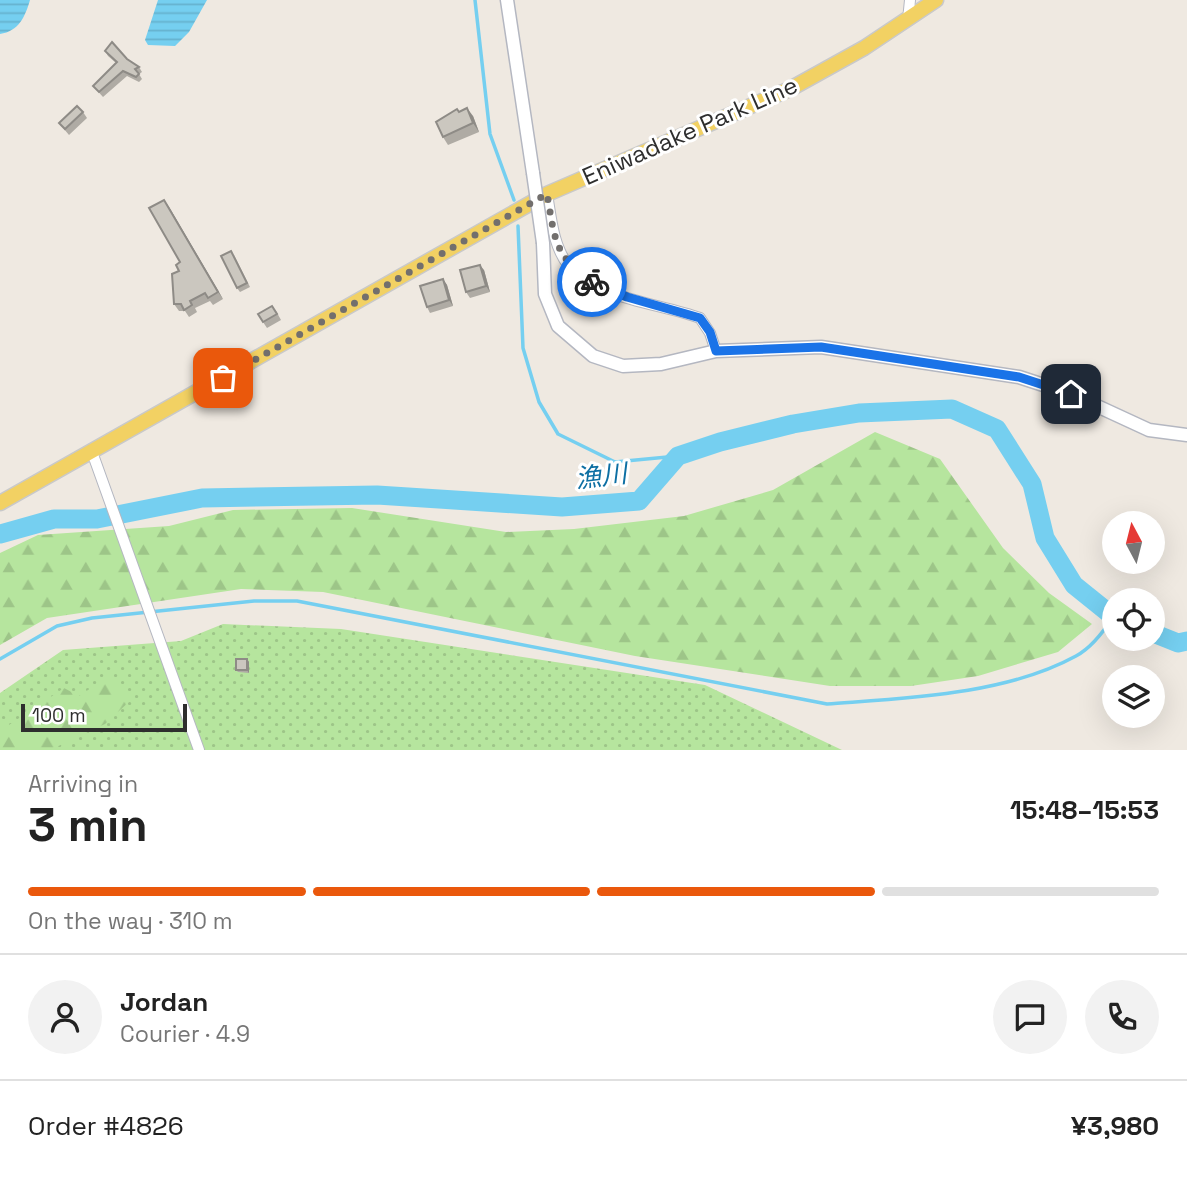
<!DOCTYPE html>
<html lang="en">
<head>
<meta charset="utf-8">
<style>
	:root { --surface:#fff; --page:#f2f2f2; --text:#222; --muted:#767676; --line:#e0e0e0; --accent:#ea580c }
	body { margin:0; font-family:"Space Grotesk","Noto Sans JP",sans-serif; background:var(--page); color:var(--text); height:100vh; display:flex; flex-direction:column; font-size:26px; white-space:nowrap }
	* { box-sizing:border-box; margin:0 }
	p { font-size:23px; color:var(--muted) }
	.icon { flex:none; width:38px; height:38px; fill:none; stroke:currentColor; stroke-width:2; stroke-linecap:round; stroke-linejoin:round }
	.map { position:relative; height:750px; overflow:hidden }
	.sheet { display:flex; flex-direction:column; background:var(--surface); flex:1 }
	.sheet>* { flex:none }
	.needle { width:46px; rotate:353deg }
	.buttons { position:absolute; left:1102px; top:511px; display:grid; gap:14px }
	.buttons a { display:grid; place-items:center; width:63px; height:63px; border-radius:50%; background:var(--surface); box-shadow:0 7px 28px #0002; font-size:35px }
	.scale { position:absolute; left:21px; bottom:18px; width:166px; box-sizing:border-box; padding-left:7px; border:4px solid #2e2e2e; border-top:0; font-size:19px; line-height:24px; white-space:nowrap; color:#2e2e2e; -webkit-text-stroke:5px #fff; paint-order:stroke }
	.pin { position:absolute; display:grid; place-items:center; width:60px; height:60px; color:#fff; margin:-30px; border-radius:14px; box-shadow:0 4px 10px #0006 }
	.courier { position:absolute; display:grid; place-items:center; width:70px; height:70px; margin:-35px; border:5px solid #1a73e8; border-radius:50%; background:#fff; color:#222; box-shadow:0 2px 9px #0007 }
	.overview em { font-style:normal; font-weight:700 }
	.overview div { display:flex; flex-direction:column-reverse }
	.overview { display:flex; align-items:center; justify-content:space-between; height:119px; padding:0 28px }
	h1 { font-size:46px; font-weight:700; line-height:52px }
	.bar { display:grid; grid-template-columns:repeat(4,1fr); gap:10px 7px; align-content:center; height:84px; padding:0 28px }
	.bar i { height:9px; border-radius:5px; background:var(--line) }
	.bar .selected { background:var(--accent) }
	.bar p { grid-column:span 4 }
	.line { display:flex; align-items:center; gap:18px; padding:0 28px; border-top:2px solid var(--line) }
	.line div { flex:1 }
	.round { display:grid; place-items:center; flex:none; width:74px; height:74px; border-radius:37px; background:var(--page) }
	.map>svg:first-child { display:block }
	.grass { fill:url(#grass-dots) }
	.forest { fill:url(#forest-firs) }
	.water { fill:url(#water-rules) }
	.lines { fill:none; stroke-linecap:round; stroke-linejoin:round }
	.stream { stroke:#75cff0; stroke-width:3.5 }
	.river { stroke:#75cff0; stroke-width:19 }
	.street-casing { stroke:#b4b7c1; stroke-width:12 }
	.secondary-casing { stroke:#b4b7c1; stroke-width:15 }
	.primary-casing { stroke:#c9c9c9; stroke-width:17 }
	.street { stroke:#fff; stroke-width:10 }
	.secondary { stroke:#fff; stroke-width:12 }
	.primary { stroke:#f2d163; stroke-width:14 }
	.secondary-bridge-casing { stroke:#b4b7c1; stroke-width:15; stroke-linecap:butt }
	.secondary-bridge { stroke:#fff; stroke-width:12 }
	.wall { fill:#afaba4 }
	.shaded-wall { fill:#8e8b86 }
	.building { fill:#cbc7bf; stroke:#8e8b86; stroke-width:2 }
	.done { stroke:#726f6d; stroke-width:7; stroke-dasharray:0 12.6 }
	.route { stroke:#1a73e8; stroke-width:9 }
	.labels { text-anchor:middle; stroke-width:6; stroke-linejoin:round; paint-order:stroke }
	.street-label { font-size:24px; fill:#2e2e2e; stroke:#fff }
	.water-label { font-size:26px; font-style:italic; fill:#0d6fa3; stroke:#fff }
</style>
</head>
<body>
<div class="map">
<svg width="1187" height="750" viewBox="0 0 1187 750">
	<defs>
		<pattern id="grass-dots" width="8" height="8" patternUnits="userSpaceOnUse" patternTransform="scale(1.75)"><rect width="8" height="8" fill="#b6e59e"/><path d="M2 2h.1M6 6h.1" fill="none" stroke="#9dc588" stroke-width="1.8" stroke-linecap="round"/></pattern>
		<pattern id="forest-firs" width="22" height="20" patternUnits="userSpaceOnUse" patternTransform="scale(1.75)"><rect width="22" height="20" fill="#b6e59e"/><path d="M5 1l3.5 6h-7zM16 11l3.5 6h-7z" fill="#9dc588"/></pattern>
		<pattern id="water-rules" width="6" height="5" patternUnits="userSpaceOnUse" patternTransform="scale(1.75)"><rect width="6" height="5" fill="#75cff0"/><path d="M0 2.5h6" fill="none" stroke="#66b2ce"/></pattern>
	</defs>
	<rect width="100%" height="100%" fill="#efe9e1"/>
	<path class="grass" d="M223,624L341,629L705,685L842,750H0V693L63,650L181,641Z"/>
	<path class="forest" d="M875,432L940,459L1003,548L1049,593L1092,624L1058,652L978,676L911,686H830L635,656L323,592L241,589L47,618L0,645V553L38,535L169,526L233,510L352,508L506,532L574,529L684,516L773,490Z
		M109,676L132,699L105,724L50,750H0V731L64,688L79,696Z"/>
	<path class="water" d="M0,0H30C25,17 19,31 0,34Z
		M158,0H207L189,32L175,46L148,45L145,40Z"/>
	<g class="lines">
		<path class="stream" d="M475,0L490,134L514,200
			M518,226L523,348L539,402L558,434L615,462L678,456
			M0,659L57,626L92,618L254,601H297L827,704C906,698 1005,695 1076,656C1091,648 1104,631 1113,617"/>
		<path class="river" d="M0,534L54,519H97L202,498L377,495L562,507L639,501L678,456L720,442L793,424L859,413L952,409L997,429L1032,484L1045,538L1074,585L1115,618
			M1153,633L1178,643L1187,641"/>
		<defs>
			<path id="street" d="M908,20L910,0
				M547,194C551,217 553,247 569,266C600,300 659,303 700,318L710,333L716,351
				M92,452L199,750"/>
			<path id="secondary" d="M507,0L533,173
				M543,243L545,294L558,326L593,356L623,366L661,364L716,351L821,347L1019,377L1071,394L1149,430L1187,435"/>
			<path id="primary" d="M0,503L547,194L790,89L864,48L936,0"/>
		</defs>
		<use href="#street" class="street-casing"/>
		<use href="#secondary" class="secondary-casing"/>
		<use href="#primary" class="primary-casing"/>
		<use href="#street" class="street"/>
		<use href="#secondary" class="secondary"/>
		<use href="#primary" class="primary"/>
		<defs>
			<path id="secondary-bridge" d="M533,173L543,243"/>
		</defs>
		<use href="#secondary-bridge" class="secondary-bridge-casing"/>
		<use href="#secondary-bridge" class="secondary-bridge"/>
	</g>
	<path class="wall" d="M105,51L127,59L139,67L142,72L139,74L142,79L139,82L127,76L103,97L93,86L116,63L108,56Z
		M459,111L473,116L479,132L448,145L443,137Z
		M83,112L87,118L69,135L59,123Z
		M169,207L223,299L213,305L210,301L195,308L197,312L189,317L185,311H179L174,304L180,262Z
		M234,255L250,287L240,292L237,288Z
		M484,270L490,292L470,298L466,292Z
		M443,279L447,285L453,306L430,313L427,307Z
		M276,311L281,320L267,328L263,322Z
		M247,659L249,662V673L238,672L236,670Z"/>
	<path class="shaded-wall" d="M467,108L473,116L479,132L473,123Z
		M164,200L169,207L223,299L218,292Z
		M480,265L484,270L490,292L486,286Z
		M443,279L447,285L453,306L449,300Z
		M247,659L249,662V673L247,670Z"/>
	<path class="building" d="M112,42L127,59L139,67L135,69L139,74L136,77L123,71L99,92L93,86L117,62L105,51Z
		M77,106L83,112L65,129L59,123Z
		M467,108L473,123L443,137L436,122L457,109L459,112Z
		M164,200L218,292L208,298L205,293L190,301L192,305L184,310L181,304H174L172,274L179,271L176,265L180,262L149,208Z
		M231,251L247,283L237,288L221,256Z
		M480,265L486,286L466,292L460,270Z
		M443,279L449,300L427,307L420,286Z
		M272,306L277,314L263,322L258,314Z
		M236,659H247V670H236Z"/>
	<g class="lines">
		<path class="done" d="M223,378L547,194C555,238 553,255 592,282"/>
		<path class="route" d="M592,282L627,297L700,318L710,332L716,351L821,347L1019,377L1071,394"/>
	</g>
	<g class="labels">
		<g class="street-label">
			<text transform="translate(690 131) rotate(-24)" y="8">Eniwadake Park Line</text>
		</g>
		<g class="water-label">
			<text transform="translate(601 476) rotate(-7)" y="9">漁川</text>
		</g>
	</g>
</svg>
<div class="buttons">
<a><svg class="needle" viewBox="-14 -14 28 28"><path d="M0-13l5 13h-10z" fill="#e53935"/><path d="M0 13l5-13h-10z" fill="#767676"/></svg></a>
<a><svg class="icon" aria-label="locate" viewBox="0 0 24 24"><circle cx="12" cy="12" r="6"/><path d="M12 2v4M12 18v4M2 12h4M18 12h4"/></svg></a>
<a><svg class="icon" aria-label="layers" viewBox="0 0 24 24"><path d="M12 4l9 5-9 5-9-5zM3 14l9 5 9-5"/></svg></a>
</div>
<div class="scale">100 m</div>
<div class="pin" style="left:223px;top:378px;background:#ea580c"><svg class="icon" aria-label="bag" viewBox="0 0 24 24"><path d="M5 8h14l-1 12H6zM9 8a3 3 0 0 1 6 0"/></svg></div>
<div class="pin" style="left:1071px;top:394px;background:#1f2937"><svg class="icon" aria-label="home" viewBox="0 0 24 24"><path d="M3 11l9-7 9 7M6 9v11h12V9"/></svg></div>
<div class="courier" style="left:592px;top:282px"><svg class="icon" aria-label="bike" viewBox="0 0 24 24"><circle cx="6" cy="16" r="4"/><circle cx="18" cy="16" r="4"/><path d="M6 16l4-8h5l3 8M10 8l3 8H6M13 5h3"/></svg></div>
</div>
<section class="sheet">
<div class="overview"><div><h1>3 min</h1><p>Arriving in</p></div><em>15:48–15:53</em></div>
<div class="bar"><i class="selected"></i><i class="selected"></i><i class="selected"></i><i></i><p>On the way · 310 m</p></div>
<div class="line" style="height:126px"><a class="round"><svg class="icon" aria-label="person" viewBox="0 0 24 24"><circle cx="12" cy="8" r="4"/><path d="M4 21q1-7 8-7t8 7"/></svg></a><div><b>Jordan</b><p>Courier · 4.9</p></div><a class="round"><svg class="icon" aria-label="chat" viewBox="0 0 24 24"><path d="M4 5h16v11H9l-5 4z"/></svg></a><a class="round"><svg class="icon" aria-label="phone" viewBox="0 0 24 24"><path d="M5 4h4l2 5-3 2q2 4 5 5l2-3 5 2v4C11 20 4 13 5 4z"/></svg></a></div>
<div class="line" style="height:91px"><div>Order #4826</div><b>¥3,980</b></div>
</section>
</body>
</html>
